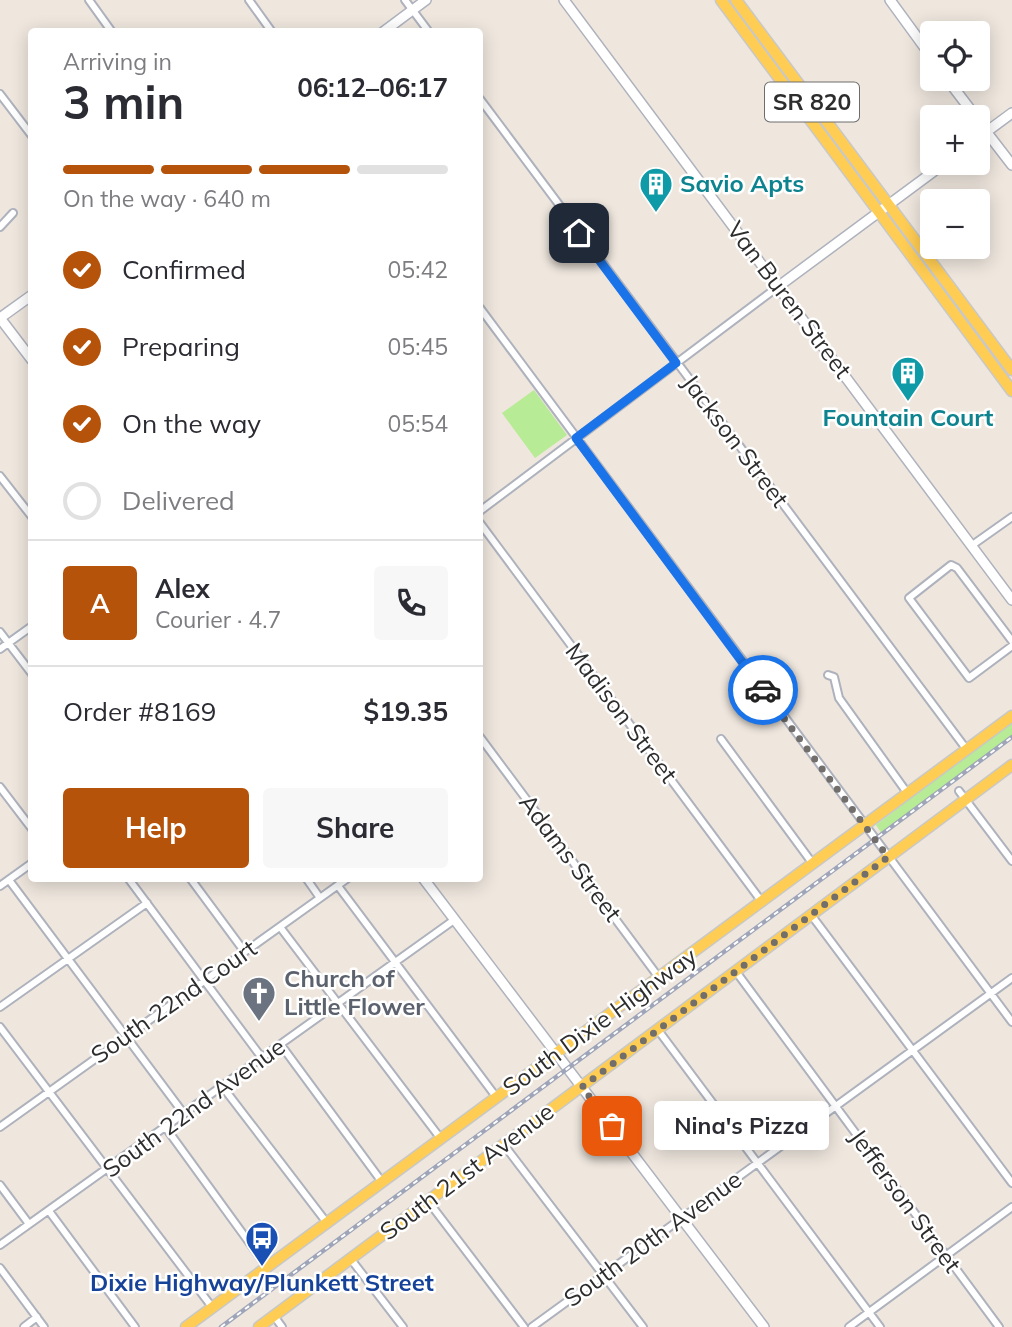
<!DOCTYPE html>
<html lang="en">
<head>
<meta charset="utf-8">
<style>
	:root { --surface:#fff; --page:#f7f7f7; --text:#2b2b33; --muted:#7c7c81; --line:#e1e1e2; --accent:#b45309 }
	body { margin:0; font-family:Mulish,sans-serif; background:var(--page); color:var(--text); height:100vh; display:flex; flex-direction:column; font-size:26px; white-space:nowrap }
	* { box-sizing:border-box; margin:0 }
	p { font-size:23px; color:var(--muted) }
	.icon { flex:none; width:38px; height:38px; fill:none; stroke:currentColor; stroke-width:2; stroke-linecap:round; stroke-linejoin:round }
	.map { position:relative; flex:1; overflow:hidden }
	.drawer { position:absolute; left:28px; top:28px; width:455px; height:854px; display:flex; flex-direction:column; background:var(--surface); border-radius:7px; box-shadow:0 4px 18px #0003 }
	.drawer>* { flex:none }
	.controls { position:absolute; left:920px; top:21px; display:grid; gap:14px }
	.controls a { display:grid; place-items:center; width:70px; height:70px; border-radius:7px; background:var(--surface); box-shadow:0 4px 18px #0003; font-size:35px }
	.pin { position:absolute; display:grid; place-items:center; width:60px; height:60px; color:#fff; margin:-30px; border-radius:14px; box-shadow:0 4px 10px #0006 }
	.courier { position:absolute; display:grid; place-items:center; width:70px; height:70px; margin:-35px; border:5px solid #1a73e8; border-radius:50%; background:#fff; color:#222; box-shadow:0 2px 9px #0007 }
	.bubble { position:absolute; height:49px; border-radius:7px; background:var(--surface); box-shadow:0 4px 18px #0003; font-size:23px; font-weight:700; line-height:49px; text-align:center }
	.summary em { font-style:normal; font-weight:700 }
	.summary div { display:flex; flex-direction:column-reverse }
	.summary { display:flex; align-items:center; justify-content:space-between; height:119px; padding:0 35px }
	h1 { font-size:46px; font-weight:700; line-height:52px }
	.bar { display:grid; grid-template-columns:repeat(4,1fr); gap:10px 7px; align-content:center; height:84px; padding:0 35px }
	.bar i { height:9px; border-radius:5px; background:var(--line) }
	.bar .current { background:var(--accent) }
	.bar p { grid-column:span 4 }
	.line { display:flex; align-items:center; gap:18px; padding:0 35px; border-top:2px solid var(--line) }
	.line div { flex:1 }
	.round { display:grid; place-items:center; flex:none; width:74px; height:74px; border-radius:7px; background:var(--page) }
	ol { padding:0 35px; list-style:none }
	li { display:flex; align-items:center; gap:21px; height:77px }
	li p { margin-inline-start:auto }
	li .icon { padding:7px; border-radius:50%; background:var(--accent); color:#fff; stroke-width:4 }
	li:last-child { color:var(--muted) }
	li i { width:38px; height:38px; border:4px solid var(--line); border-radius:50% }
	.cta { display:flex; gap:14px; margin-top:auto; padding:14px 35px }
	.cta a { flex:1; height:80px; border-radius:7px; background:var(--accent); color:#fff; font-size:28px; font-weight:700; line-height:80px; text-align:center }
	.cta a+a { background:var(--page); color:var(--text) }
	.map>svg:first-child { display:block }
	.green { fill:#b7eb95 }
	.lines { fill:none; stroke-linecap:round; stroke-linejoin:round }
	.street-casing { stroke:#aeb2bd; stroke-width:10 }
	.secondary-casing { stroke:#aeb2bd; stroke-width:12 }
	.primary-casing { stroke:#c8c8c8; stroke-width:13 }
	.street { stroke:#fff; stroke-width:6 }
	.secondary { stroke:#fff; stroke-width:9 }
	.primary { stroke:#ffcd53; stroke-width:10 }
	.rail-casing { stroke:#9fa5b9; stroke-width:4.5 }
	.rail { stroke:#fff; stroke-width:2; stroke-dasharray:5; stroke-linecap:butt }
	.done { stroke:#716e6b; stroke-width:7; stroke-dasharray:0 12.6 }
	.route { stroke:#1a73e8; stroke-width:9 }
	.labels { text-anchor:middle; stroke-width:5; stroke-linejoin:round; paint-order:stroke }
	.shield { fill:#fff; stroke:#6c6c6c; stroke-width:2 }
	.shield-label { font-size:23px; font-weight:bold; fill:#2d2d2d }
	.culture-label { font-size:24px; font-weight:bold; fill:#0d838f; stroke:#fff; text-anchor:start }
	.street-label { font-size:24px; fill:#2d2d2d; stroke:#fff }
	.worship-label { font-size:24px; font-weight:bold; fill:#5b616d; stroke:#fff; text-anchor:start }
	.transit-label { font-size:24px; font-weight:bold; fill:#164399; stroke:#fff }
</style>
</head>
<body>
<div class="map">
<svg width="1012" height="1327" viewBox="0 0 1012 1327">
	<rect width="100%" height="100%" fill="#efe7de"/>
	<path class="green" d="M534,390L567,435L535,458L502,413Z
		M1012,720V737L882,834L876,825Z"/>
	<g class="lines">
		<defs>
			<path id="street" d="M89,0L112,32
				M249,0L272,32
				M405,0L429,32
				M0,94L32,136
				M480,99L967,750
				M0,227L13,213
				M480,308L1012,1022
				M0,476L32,517
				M480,511L779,286
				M480,523L762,902
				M971,546L1012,517
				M0,632L32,674
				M1012,641L957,568L951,565L909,598L969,678L1012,646
				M0,649L32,626
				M828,675L834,677L839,698L908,794
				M480,737L660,979
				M721,739L813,864
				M0,787L32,829
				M959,791L1012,861
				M128,878L262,1058
				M190,878L244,951
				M306,878L320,898
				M9,880L184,1114
				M0,886L32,863
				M338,886L497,1098
				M812,916L1012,1183
				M280,927L441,1139
				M737,973L999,1327
				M0,1007L147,903
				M0,1027L212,1307
				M658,1030L880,1327
				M281,1045L382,1182
				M222,1086L327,1223
				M0,1127L348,878
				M166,1128L267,1267
				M504,1145L643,1327
				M0,1185L29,1224
				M428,1201L524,1327
				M49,1211L135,1327
				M0,1245L454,920
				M350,1258L403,1327
				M0,1268L44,1327
				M274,1316L282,1327
				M24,1327L37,1317
				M532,1327L1012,978
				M849,1327L1012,1207"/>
			<path id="secondary" d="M564,0L1012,600
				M890,0L933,59
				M383,32L426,0
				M947,79L976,117
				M978,121L1012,165
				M978,138L1012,113
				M779,286L945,163
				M0,318L32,360
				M0,318L32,295
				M423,878L764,1327"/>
			<path id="primary" d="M721,0L1012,391
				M736,0L1012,370
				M186,1327L1012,716
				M259,1327L1012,765"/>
		</defs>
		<use href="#street" class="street-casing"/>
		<use href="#secondary" class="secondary-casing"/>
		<use href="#primary" class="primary-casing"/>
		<use href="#street" class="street"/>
		<use href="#secondary" class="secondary"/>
		<use href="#primary" class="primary"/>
		<defs>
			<path id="rail" d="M221,1327L1012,737"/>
		</defs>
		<use href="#rail" class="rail-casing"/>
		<use href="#rail" class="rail"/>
	</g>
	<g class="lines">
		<path class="done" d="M612,1126L582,1087L888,857L763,690"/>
		<path class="route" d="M579,233L676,363L576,438L763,690"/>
	</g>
	<defs>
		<symbol id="building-pin" viewBox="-11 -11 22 30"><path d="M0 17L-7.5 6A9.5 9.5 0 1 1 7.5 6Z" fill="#0f9aa8" stroke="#fff"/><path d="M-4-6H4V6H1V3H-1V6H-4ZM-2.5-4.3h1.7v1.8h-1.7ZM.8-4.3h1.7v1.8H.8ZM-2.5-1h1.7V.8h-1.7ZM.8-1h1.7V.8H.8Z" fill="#fff"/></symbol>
		<symbol id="church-pin" viewBox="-11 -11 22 30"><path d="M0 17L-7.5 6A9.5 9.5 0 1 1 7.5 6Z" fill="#6b7280" stroke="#fff"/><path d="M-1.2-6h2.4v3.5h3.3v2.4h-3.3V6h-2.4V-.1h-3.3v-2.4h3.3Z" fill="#fff"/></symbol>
		<symbol id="bus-pin" viewBox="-11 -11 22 30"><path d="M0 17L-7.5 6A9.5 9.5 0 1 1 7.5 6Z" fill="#1a4fb4" stroke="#fff"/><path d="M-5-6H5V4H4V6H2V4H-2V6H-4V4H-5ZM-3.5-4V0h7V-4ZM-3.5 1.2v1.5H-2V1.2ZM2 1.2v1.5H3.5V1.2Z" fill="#fff"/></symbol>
	</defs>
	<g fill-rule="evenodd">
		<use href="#building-pin" x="637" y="165" width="38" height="52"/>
		<use href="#building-pin" x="889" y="354" width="38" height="52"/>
		<use href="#church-pin" x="240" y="974" width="38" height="52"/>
		<use href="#bus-pin" x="243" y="1219" width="38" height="52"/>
	</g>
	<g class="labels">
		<rect class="shield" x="765" y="82.5" width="94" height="39" rx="5"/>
		<g class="shield-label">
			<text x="812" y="110">SR 820</text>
		</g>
		<g class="culture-label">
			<text x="680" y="192">Savio Apts</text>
			<text x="908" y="426" text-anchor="middle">Fountain Court</text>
		</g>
		<g class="street-label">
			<text transform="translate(789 300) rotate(53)" y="8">Van Buren Street</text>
			<text transform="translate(735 441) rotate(53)" y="8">Jackson Street</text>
			<text transform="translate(621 713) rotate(53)" y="8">Madison Street</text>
			<text transform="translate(570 858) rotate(53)" y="8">Adams Street</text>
			<text transform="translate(174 1002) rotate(-35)" y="8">South 22nd Court</text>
			<text transform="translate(600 1022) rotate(-36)" y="8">South Dixie Highway</text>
			<text transform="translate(194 1108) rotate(-36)" y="8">South 22nd Avenue</text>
			<text transform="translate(467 1172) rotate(-37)" y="8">South 21st Avenue</text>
			<text transform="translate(905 1201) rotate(54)" y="8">Jefferson Street</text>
			<text transform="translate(653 1239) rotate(-36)" y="8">South 20th Avenue</text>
		</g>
		<g class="worship-label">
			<text x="284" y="987">Church of<tspan x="284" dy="28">Little Flower</tspan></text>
		</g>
		<g class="transit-label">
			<text x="262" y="1291">Dixie Highway/Plunkett Street</text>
		</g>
	</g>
</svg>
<div class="controls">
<a><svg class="icon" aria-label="locate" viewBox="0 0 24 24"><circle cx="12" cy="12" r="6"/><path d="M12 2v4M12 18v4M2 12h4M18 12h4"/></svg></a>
<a>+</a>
<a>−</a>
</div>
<div class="pin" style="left:612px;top:1126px;background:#ea580c"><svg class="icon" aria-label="bag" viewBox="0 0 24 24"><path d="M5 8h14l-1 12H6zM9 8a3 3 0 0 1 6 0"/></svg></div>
<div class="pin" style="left:579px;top:233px;background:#1f2937"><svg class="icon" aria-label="home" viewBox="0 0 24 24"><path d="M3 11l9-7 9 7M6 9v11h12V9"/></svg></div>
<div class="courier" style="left:763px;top:690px"><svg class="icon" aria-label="car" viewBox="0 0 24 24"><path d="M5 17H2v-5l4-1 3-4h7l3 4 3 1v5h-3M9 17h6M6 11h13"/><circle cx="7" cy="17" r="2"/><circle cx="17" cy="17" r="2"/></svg></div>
<div class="bubble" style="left:654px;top:1101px;width:175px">Nina's Pizza</div>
<section class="drawer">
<div class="summary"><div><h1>3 min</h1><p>Arriving in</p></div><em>06:12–06:17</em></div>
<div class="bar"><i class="current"></i><i class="current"></i><i class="current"></i><i></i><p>On the way · 640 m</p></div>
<ol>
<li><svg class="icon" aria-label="check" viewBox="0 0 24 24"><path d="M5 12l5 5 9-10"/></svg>Confirmed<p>05:42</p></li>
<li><svg class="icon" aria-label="check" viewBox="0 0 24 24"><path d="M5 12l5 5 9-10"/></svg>Preparing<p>05:45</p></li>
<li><svg class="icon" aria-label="check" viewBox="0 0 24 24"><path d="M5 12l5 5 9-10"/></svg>On the way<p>05:54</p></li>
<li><i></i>Delivered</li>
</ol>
<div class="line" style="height:126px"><b class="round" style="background:var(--accent);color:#fff">A</b><div><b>Alex</b><p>Courier · 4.7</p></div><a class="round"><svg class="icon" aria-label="phone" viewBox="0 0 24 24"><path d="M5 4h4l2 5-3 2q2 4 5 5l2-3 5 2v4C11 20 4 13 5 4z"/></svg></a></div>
<div class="line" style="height:91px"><div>Order #8169</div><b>$19.35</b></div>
<div class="cta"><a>Help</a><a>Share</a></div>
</section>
</div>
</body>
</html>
